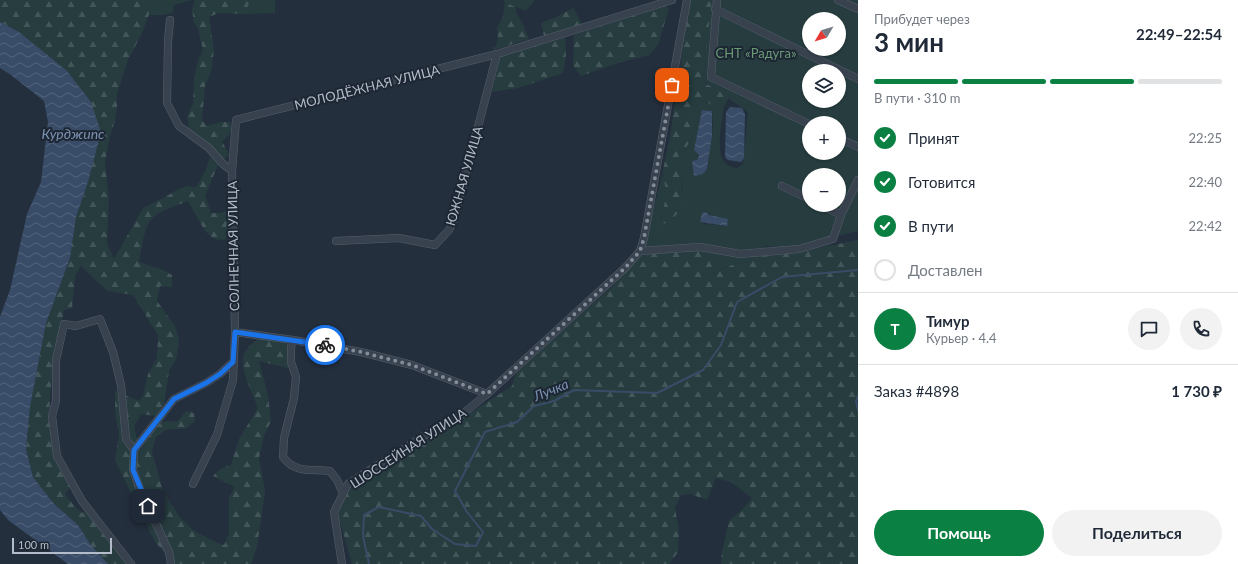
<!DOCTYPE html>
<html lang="ru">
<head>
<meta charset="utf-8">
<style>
	:root { --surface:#fff; --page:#f2f2f3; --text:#1f2937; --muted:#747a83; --line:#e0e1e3; --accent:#0b8043 }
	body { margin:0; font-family:Lato,sans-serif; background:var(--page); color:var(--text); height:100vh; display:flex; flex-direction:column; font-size:15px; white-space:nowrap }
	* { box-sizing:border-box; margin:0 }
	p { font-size:13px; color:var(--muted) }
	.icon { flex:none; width:22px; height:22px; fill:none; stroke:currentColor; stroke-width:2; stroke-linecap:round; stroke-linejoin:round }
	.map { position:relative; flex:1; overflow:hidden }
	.side { display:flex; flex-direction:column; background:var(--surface); width:380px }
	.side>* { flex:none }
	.needle { width:26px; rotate:232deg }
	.tools { position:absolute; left:802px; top:12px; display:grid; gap:8px }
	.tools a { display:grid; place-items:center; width:44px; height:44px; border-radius:50%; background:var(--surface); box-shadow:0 1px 3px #0004; font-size:20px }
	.scale { position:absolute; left:12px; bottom:10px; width:100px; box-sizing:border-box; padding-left:4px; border:2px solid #b4bcc9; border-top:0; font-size:11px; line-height:14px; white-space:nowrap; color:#b4bcc9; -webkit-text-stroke:3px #1d2633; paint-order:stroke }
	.pin { position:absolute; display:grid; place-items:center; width:34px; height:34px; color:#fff; margin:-17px; border-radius:8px; box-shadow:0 2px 6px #0006 }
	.courier { position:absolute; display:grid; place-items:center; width:40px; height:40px; margin:-20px; border:3px solid #1a73e8; border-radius:50%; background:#fff; color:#222; box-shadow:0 1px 5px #0007 }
	.head em { font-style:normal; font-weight:700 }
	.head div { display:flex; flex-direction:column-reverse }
	.head { display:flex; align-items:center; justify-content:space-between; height:68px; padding:0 16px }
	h1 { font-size:26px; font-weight:700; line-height:30px }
	.bar { display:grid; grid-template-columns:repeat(4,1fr); gap:6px 4px; align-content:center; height:48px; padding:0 16px }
	.bar i { height:5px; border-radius:3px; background:var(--line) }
	.bar .current { background:var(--accent) }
	.bar p { grid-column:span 4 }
	.line { display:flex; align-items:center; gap:10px; padding:0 16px; border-top:1px solid var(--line) }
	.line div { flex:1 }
	.round { display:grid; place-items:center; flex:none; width:42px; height:42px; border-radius:21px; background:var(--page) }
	ol { padding:0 16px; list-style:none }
	li { display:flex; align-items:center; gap:12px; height:44px }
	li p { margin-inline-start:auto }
	li .icon { padding:4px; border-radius:50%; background:var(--accent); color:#fff; stroke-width:4 }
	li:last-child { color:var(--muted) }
	li i { width:22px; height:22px; border:2px solid var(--line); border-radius:50% }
	.button { display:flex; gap:8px; margin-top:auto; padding:8px 16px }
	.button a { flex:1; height:46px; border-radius:24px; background:var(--accent); color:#fff; font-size:16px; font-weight:700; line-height:46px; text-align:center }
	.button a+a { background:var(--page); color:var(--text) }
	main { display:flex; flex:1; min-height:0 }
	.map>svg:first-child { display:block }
	.green { fill:#263c3f; fill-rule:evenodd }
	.forest { fill:url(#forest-firs) }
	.water { fill:url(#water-waves) }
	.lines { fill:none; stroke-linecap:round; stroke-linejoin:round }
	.stream { stroke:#394c67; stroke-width:2 }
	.minor-casing { stroke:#565f6c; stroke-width:8 }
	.minor { stroke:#38414e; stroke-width:7 }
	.done { stroke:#828b98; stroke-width:4; stroke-dasharray:0 7.2 }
	.route { stroke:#1a73e8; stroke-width:5 }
	.labels { text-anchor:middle; stroke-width:4; stroke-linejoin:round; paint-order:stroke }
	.park-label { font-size:13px; fill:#6b9a76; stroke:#1d2633 }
	.street-label { font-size:13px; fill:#b4bcc9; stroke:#1d2633 }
	.water-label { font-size:14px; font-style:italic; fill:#7c92b1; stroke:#1d2633 }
</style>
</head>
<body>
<main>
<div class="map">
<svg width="858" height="564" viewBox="0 0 858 564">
	<defs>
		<pattern id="forest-firs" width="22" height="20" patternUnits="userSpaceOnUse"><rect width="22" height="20" fill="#263c3f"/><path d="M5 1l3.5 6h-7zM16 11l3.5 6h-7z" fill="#435659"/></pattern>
		<pattern id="water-waves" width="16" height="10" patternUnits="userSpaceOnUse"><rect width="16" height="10" fill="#394c67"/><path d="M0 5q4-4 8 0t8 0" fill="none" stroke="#53647b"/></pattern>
	</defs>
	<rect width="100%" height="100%" fill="#242f3e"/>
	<path class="green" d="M152,0H192L174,5L173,13L163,15H149Z
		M251,0H275V13L244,14Z
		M503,0H535L526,11L505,3Z
		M705,0H858V231L792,248L764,246L765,250L735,251L692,246L643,247L657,196L663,170L666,195L661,221C665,215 679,199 681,192C685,182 680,170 675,161L691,141L695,122V107L703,100L712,105L724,107C722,121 715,152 725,163C728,166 733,167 737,168L743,164L748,112L695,75ZM809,19H839V49H809ZM809,71H839V101H809ZM702,110L712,111C715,131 709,150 707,169L697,160ZM809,123H839V153H809ZM809,175H839V205H809ZM706,212L727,226L705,224L700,222Z
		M711,252L771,256L746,259L708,275L714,258Z"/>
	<path class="forest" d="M0,0H152L149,15L141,35L128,60L117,93V107L115,121L110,136L105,162L109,200L107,243L114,259L143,208L163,198L177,190L187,186L196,187L205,172L210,157L218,165L205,196L211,213H220L229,210L230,229L225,240L214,239L205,231L188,201C176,206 157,211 149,222C144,230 141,252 139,262L163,270L172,275V287L160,286L157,301L175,326L179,340L177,357L169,371L164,404L155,416L141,414L134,426L140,452C145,444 154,427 161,423C166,420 172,422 177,422L186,411L194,413L195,421L187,428L166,430L156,437L152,451L163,491L179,516L193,530L211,540L224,545L229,534V497L235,487L213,476L220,469L231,465L239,439L258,408C253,395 242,373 243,360C243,351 253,342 260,338L288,344V368L259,361L268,395L271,421L264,436L259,458L265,491L257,547L251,564H173L154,540L115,460L119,435L115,410V391L139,401L143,396L148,374L157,358L158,335L133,295L107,291L81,266L75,276L72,308L64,310C55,357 43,406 54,454C57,465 64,477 70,487L65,494L75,507L82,513L86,511L130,564H108L90,544L78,525L54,504L33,477L26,449L30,407L46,323L70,258L76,217L88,182L19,32L0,22Z
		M195,0H251L244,14L219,13L209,17L214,50L211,71L205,86L202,120L207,126L221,122H230L232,130L228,136L222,141L229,155L223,160L189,130L187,116L193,104L194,80L198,60L203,50L198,29L194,23L192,9Z
		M690,0H712L703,77L705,83L729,97L724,107L712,105L703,100L695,107V122L691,141L675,161L680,169L682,181L681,192L686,203C680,212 673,219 662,225L661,221L666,195L663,170L670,137Z
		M505,3L516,7V13L523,24L529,39L494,50L492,47L496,46L498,39L497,28L503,16Z
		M664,6L669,8L658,45L649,55L621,62L581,76L573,65L574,35Z
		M573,8L582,24L544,36L541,23L556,17Z
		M565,37L566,55L563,73L518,88L492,92L500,56Z
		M858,240V564H721L722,552L729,521L743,509L752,498L731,482L716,478L707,500L690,494L681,495L675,508L679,531L678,552L669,564H352L341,525L336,512L340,502L352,488L369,474L436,435L512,386L516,374L554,338L612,287L640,256L653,252L682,250L711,252L714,258L709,275L746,259L833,245Z"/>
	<path class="water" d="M0,22L19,32L67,71L91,102L101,132L88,182L76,217L70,258L46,323L30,407L26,449L33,477L54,504L78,525L90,544L108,564H68L8,520L0,510V317L10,290L27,214L41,182L48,122L44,101L11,75L0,68Z
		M730,107L742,108L745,114L744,158L741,162L728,160L725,157L726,112Z
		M702,110L712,111V136L707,169L703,174L694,176L692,161L697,160L699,155L694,150Z
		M706,212L709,215L728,219L727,226L700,222L702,213Z"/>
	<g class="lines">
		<path class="stream" d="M858,396L856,401L858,410
			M369,564L363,536L364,515L379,507L421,516L432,529L455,544L476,546L483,532L467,512L455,491L485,432L517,422L534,406L554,401L574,390L657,393L703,370L721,345L737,302L782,277L858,270"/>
		<defs>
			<path id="minor" d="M717,0L711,77L809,124
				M838,0L858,9
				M715,9L858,79
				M170,20L168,41L167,103L179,126L209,148L223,164L232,171
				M839,138L858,147
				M782,186L809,199
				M821,205L841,215
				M336,241L399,238L435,245L449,230L454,219L497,54
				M640,251L700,247L740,254L799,249L833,239L841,215L858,180
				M235,332L293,340L361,352L412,365L487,394
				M293,340L291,347V362L296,377L294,398L284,438L283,457C296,474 311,469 330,471L337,480L343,493
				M193,484L217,435L233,380L235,332L232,171L236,120L497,54L672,0
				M131,564L82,501L57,456L52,416L56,401V360L64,324L76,326L100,319L113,352L121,385L126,439L134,450
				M171,564L169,552L141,492L133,470L134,450L174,399L206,383L220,374L233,362
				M342,564L334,512L348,484L427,434L455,420L487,394L625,268L640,251L644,238L687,0"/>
		</defs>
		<use href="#minor" class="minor-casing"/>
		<use href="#minor" class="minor"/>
	</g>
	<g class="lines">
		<path class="done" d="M325,345L361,352L412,365L487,394L625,268L640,251L644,238L672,85"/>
		<path class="route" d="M148,506L133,470L134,450L174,399L206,383L220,374L233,362L235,332L325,345"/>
	</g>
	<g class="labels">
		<g class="park-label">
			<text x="756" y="58">СНТ «Радуга»</text>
		</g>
		<g class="street-label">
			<text transform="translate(367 87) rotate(-14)" y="5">МОЛОДЁЖНАЯ УЛИЦА</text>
			<text transform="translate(464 176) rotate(-74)" y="5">ЮЖНАЯ УЛИЦА</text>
			<text transform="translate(233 246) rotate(-91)" y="5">СОЛНЕЧНАЯ УЛИЦА</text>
			<text transform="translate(408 448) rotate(-33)" y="5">ШОССЕЙНАЯ УЛИЦА</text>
		</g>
		<g class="water-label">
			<text x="73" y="139">Курджипс</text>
			<text transform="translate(551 390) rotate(-22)" y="5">Лучка</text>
		</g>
	</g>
</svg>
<div class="tools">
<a><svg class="needle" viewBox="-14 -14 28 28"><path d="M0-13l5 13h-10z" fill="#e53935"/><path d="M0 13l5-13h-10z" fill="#747a83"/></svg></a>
<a><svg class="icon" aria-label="layers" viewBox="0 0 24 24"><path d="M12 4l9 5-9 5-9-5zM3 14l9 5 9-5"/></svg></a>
<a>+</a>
<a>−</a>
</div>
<div class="scale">100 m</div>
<div class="pin" style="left:672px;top:85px;background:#ea580c"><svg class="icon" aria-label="bag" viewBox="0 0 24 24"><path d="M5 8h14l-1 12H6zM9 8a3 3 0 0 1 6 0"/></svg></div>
<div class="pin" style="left:148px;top:506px;background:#1f2937"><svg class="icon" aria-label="home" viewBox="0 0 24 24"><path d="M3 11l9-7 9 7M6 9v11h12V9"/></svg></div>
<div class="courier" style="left:325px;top:345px"><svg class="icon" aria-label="bike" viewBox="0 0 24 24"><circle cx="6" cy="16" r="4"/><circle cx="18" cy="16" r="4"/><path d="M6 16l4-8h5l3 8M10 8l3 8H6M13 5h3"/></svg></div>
</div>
<section class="side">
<div class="head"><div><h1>3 мин</h1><p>Прибудет через</p></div><em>22:49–22:54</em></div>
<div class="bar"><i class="current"></i><i class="current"></i><i class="current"></i><i></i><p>В пути · 310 m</p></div>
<ol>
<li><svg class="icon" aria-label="check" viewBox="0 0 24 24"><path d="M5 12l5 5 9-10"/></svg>Принят<p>22:25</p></li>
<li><svg class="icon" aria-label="check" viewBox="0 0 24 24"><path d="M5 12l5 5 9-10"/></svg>Готовится<p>22:40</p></li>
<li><svg class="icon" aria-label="check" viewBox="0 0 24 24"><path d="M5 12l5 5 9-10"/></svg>В пути<p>22:42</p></li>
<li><i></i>Доставлен</li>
</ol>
<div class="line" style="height:72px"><b class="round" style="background:var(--accent);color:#fff">Т</b><div><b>Тимур</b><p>Курьер · 4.4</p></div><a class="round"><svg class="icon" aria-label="chat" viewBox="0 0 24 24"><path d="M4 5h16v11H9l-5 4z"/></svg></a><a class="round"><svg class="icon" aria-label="phone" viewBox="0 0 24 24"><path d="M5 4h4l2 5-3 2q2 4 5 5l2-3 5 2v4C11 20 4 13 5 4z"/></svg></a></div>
<div class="line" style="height:52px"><div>Заказ #4898</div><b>1 730 ₽</b></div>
<div class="button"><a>Помощь</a><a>Поделиться</a></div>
</section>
</main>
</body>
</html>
